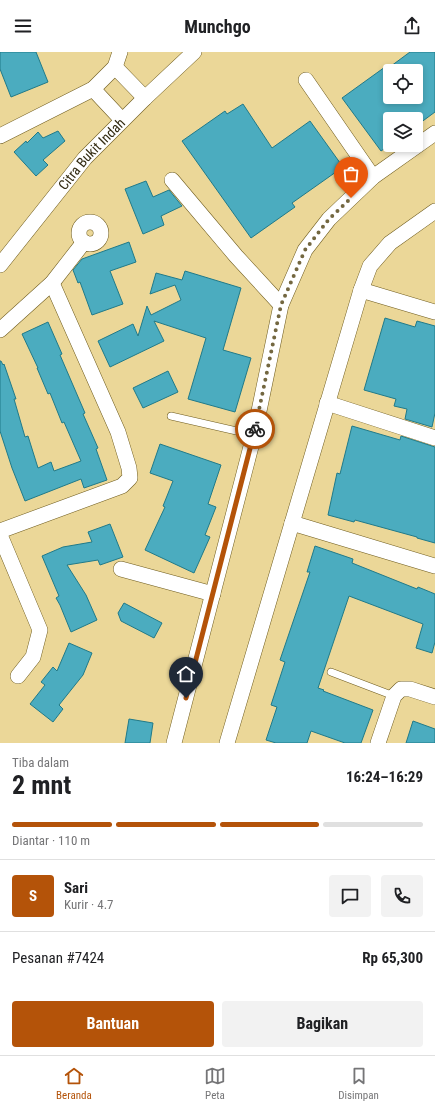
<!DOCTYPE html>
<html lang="id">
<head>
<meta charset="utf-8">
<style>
	:root { --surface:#fff; --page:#f2f2f2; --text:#202124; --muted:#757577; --line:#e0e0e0; --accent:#b45309 }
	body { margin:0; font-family:"Roboto Condensed",sans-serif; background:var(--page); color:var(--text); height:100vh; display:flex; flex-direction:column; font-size:15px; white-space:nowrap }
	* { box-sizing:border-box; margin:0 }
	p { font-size:13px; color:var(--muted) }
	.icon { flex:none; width:22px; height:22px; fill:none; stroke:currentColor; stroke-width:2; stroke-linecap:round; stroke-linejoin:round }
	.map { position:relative; height:691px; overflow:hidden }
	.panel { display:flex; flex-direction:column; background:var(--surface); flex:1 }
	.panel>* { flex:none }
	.fabs { position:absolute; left:383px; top:12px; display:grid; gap:8px }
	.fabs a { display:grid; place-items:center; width:40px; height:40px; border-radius:4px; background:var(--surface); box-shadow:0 2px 6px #0003; font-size:20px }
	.pin { position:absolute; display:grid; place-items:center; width:34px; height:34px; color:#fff; margin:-41px -17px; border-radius:50% 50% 50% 0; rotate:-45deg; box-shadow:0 0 4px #0007 }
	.pin .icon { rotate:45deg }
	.courier { position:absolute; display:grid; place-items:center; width:40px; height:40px; margin:-20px; border:3px solid #b45309; border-radius:50%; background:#fff; color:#222; box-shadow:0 1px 5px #0007 }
	.summary em { font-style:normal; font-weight:700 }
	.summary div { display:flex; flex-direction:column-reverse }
	.summary { display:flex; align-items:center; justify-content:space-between; height:68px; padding:0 12px }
	h1 { font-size:26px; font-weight:700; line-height:30px }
	.bar { display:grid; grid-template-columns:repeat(4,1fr); gap:6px 4px; align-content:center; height:48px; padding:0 12px }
	.bar i { height:5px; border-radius:3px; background:var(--line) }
	.bar .current { background:var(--accent) }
	.bar p { grid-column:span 4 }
	.line { display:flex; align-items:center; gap:10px; padding:0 12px; border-top:1px solid var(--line) }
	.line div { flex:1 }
	.round { display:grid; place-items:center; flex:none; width:42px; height:42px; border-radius:4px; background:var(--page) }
	.cta { display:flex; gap:8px; margin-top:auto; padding:8px 12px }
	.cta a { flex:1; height:46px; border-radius:4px; background:var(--accent); color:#fff; font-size:16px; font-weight:700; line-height:46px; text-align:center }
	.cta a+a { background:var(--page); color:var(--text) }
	header { display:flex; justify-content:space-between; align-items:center; height:52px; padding:0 12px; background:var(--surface); font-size:18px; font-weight:700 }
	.dock { display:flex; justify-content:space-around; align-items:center; height:56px; border-top:1px solid var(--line); background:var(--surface); font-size:11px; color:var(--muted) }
	.dock a { display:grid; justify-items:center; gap:2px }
	.dock .current { color:var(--accent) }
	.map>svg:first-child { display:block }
	.building { fill:#4bacbf; stroke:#207a89; fill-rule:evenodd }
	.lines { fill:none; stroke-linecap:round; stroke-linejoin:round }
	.lane-casing { stroke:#6f5c1e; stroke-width:8 }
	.street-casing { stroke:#6f5c1e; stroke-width:16 }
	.lane { stroke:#fff; stroke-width:7 }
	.street { stroke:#fff; stroke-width:15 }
	.done { stroke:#736740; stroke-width:4; stroke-dasharray:0 7.2 }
	.route { stroke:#b45309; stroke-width:5 }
	.labels { text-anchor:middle; stroke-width:3.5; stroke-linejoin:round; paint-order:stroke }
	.street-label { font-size:14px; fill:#322a11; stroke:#f8e4a4 }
</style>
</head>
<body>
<header><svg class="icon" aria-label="menu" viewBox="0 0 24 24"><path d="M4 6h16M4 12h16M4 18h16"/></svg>Munchgo<svg class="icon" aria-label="share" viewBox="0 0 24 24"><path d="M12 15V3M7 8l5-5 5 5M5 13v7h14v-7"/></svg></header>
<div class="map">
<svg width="435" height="691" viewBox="0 0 435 691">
	<rect width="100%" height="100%" fill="#ebd798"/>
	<path class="building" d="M0,0H36L48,30L11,45L0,17Z
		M410,0H435V60L416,74V67H390V93L381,99L342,46L385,15L387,17ZM390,19H416V45H390Z
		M243,52L272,96L310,69L343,115L292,151L295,155L251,186L182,89L225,59L227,62Z
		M58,79L65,89L43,108L48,113L36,124L14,100L26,89L27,91L38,80L43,86Z
		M146,129L153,145L169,138L182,154L161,164L164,173L143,182L125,137Z
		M129,190L136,210L110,219L123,252L92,263L80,230L78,231L73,218L82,207Z
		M185,219L241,236L223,298L251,306L235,360L188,347L206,286L154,269L164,289L110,315L98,289L133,272L138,284L147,254L151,263L181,248L175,233L150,242L156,221L182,228Z
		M385,266L415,275L417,269L435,274V361L432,375L405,367L407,357L394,354L396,347L364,338Z
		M48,270L62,302L60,303L85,361L83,362L98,396L96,397L107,428L84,436L81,427L25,449L12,416L0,379V309H1L3,313L4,312L16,347H14L25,385L28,384L38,416L51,410L54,419L81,409L64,370L62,371L50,341L48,342L37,316H38L22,282Z
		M168,319L178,340L143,356L133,336Z
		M352,374L400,388L401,384L435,395V491L417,486V485L355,468L354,470L328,463L337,421L340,422Z
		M160,392L221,413L208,452L216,455L205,483L210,485L194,521L145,498L165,455L163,454L173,429L150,421Z
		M110,472L123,505L100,513L98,508L67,513L86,543L97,568L71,580L60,553L56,546L59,544L42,504L63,495L92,490L88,480Z
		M315,494L353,507L352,511L417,537L418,535L435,542V590L432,601L416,596L423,572L349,544L318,636L324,638L323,639L373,658L361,691H345L311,679L307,691H276L266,688L277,655L271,653L285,610L280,608L310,520H307Z
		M124,551L162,571L154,586L121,569L118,561Z
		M69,591L92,601L83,623L59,653L63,657L53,670L30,652L45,633L41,630L53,615L57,619Z
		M129,667L153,671L150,691H125Z
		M413,669L435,677V691H406Z"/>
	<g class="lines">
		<defs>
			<path id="lane" d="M171,364L254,383
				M331,620L394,644"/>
			<g id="street">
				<path d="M115,15L145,46"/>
				<path d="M306,28L373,125"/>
				<path d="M93,37L122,68"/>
				<path d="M0,84L93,37L115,15L120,0"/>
				<path d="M172,128L236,204L281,253"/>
				<circle cx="90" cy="181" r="11"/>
				<path id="s1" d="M0,213L85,106L145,46L194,0"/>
				<path d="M361,238L435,260"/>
				<path d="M0,278L52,231L84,190"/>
				<path d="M327,351L435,386"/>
				<path d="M292,471L435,514"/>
				<path d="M0,479L122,434L130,426L129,416L118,380L52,231"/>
				<path d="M0,483L40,578L33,605L18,624"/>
				<path d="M121,517L213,542"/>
				<path d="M174,691L254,383L281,253L305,198L329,167L373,125L435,81"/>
				<path d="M227,691L361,238L370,214L390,191L435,159"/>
				<path d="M378,691L394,644L401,637H410L435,645"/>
			</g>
		</defs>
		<use href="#lane" class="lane-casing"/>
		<use href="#street" class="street-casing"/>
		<use href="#lane" class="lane"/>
		<use href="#street" class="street"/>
	</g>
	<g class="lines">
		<path class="done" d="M255,377L281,253L305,198L329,167L351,146"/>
		<path class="route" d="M186,646L255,377"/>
	</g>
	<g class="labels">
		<g class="street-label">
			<text dy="5" stroke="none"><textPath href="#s1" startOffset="144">Citra Bukit Indah</textPath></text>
		</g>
	</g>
</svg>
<div class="fabs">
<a><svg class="icon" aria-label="locate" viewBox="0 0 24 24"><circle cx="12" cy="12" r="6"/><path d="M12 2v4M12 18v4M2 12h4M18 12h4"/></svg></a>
<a><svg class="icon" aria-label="layers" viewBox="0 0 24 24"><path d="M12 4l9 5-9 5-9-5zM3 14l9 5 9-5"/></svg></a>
</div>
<div class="pin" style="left:351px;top:146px;background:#ea580c"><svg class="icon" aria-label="bag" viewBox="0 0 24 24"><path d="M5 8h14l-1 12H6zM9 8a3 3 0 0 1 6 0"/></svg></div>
<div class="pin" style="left:186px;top:646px;background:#1f2937"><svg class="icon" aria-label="home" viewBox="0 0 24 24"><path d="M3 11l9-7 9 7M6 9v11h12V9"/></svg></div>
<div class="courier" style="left:255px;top:377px"><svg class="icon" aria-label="bike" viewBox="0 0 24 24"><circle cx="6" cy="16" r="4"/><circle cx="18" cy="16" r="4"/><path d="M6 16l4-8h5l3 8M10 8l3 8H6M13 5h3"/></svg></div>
</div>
<section class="panel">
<div class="summary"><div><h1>2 mnt</h1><p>Tiba dalam</p></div><em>16:24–16:29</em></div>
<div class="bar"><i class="current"></i><i class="current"></i><i class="current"></i><i></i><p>Diantar · 110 m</p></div>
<div class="line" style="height:72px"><b class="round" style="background:var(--accent);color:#fff">S</b><div><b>Sari</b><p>Kurir · 4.7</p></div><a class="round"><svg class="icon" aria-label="chat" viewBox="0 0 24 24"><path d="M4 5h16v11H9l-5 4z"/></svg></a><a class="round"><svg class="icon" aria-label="phone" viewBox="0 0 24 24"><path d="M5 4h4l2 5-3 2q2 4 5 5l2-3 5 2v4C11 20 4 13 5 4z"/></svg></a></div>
<div class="line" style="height:52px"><div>Pesanan #7424</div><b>Rp 65,300</b></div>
<div class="cta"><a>Bantuan</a><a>Bagikan</a></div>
</section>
<nav class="dock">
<a class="current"><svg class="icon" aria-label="home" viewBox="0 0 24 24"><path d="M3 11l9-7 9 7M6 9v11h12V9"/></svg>Beranda</a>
<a><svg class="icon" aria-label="map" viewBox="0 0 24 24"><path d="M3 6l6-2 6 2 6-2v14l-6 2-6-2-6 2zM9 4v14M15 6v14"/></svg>Peta</a>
<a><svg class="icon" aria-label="saved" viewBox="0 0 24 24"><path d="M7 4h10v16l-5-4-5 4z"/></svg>Disimpan</a>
</nav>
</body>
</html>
